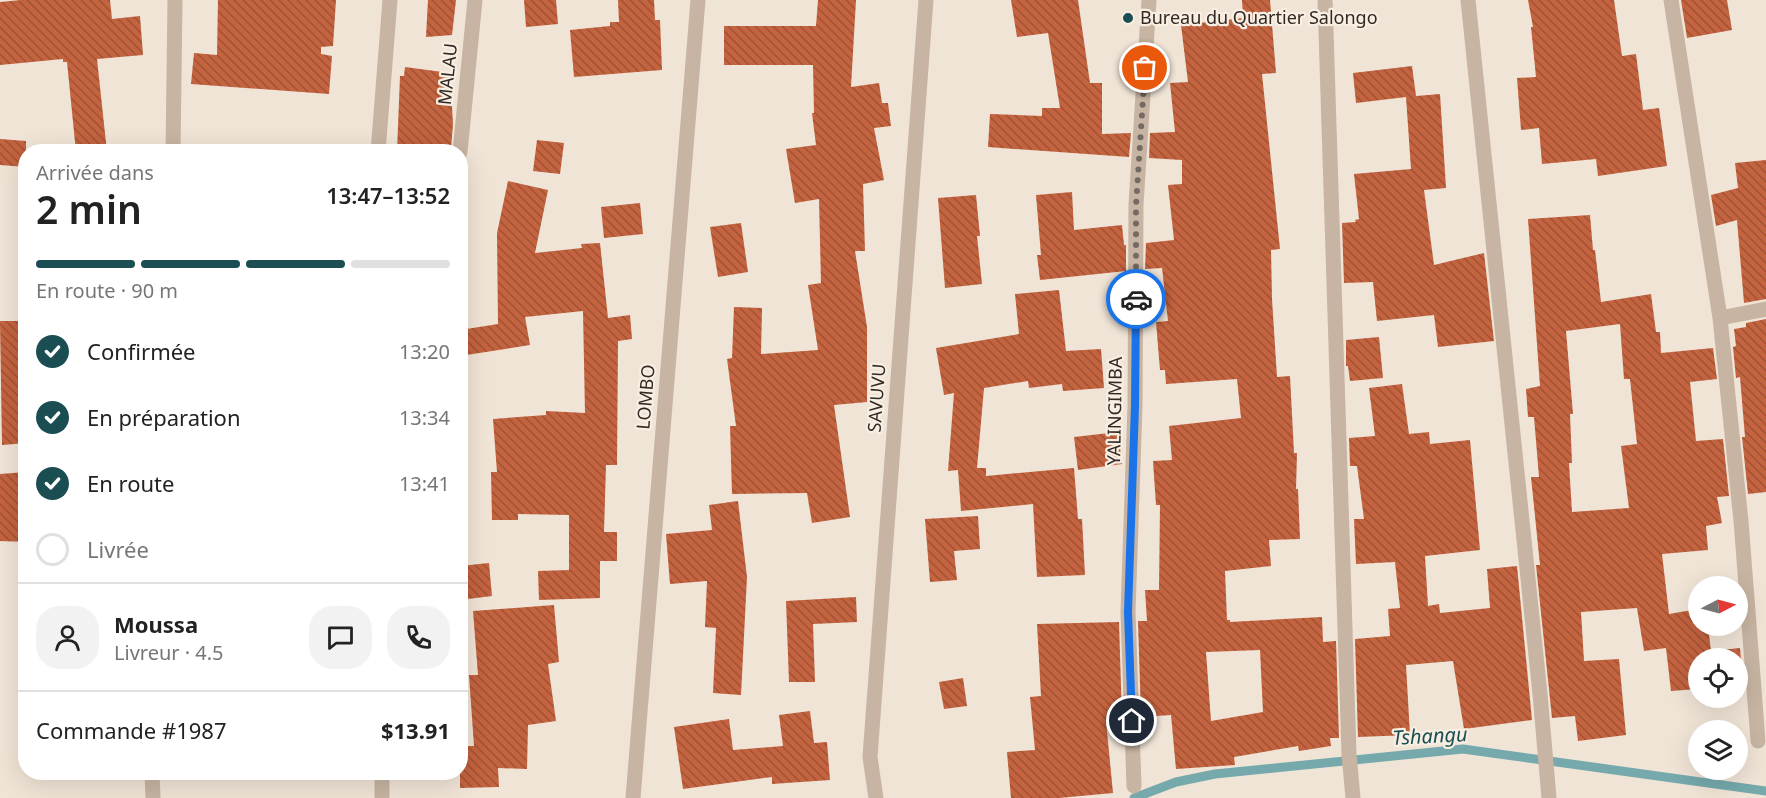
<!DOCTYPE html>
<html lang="fr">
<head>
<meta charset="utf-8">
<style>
	:root { --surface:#fff; --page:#f2f2f2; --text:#222; --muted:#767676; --line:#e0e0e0; --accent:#1b4e53 }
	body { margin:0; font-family:"Noto Sans",sans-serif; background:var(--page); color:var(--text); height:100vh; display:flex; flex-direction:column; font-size:22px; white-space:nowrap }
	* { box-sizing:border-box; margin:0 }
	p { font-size:20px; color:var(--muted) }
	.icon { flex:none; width:33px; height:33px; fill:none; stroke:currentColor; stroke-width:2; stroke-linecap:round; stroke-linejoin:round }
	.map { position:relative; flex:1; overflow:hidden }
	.sheet { position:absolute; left:18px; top:144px; width:450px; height:636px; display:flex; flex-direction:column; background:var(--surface); border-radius:24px; box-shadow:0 6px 24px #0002 }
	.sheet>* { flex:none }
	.needle { width:39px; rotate:84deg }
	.controls { position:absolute; left:1688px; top:576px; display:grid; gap:12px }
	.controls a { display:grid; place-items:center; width:60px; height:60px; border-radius:50%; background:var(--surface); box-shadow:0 6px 24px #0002; font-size:30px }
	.pin { position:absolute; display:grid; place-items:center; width:51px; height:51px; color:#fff; margin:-26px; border:3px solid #fff; border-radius:50%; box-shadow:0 2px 6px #0007 }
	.courier { position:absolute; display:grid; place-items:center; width:60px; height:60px; margin:-30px; border:4px solid #1a73e8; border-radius:50%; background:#fff; color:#222; box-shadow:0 2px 8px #0007 }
	.headline em { font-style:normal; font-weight:600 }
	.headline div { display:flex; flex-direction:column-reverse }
	.headline { display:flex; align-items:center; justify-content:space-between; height:102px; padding:0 18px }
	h1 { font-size:39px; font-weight:600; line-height:45px }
	.bar { display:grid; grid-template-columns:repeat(4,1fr); gap:9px 6px; align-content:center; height:72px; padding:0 18px }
	.bar i { height:8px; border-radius:4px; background:var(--line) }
	.bar .active { background:var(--accent) }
	.bar p { grid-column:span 4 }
	.line { display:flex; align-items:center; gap:15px; padding:0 18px; border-top:2px solid var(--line) }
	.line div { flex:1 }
	.round { display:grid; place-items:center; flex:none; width:63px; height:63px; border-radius:24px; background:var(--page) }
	ol { padding:0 18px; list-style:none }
	li { display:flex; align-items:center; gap:18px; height:66px }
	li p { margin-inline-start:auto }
	li .icon { padding:6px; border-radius:50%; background:var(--accent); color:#fff; stroke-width:4 }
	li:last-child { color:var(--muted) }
	li i { width:33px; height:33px; border:3px solid var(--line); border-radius:50% }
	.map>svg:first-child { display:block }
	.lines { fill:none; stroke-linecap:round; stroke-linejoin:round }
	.stream { stroke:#75a9ac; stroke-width:9 }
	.building { fill:url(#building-back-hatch); fill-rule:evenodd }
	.minor { stroke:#c7b4a2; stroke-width:15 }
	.done { stroke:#746a63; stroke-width:6; stroke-dasharray:0 10.8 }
	.route { stroke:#1a73e8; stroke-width:8 }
	.poi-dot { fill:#1b4e53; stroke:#f8eee2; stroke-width:2 }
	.labels { text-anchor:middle; stroke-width:4.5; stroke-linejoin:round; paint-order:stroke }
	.poi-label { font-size:18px; fill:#322925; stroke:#f8eee2; text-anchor:start }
	.street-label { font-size:18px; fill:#322925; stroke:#f8eee2 }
	.water-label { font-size:20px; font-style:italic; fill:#1b4e53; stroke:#f8eee2 }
</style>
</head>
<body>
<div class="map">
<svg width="1766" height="798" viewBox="0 0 1766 798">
	<defs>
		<pattern id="building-back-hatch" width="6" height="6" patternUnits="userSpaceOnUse" patternTransform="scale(1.5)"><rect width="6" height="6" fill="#c4633f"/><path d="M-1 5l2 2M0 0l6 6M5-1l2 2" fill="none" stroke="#a05235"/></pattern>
	</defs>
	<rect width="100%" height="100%" fill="#f0e4d6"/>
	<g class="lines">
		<path class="stream" d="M1134,798L1176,782L1215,774L1463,749L1766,791"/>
	</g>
	<path class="building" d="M21,0H110L112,19L140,16L143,55L97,59L107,152H76L67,62H63V59L0,65V2Z
		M218,0H336L333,46L321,47V54L332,56L329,94L191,84L194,53L217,55Z
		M428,0H456L452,35L426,37Z
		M524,0H556L558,24L526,27Z
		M618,0H654L655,20H660L662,70L574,77L570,30L610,26V22H619Z
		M818,0H856L851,87L879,83L882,103H888L891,126L874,128L884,180L863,184L865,251H855L867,327V402L834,405L850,517L812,523L807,493L732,494L730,426H736L727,359L732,358L734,307L762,308L761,354L818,350L808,285L821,283L819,199L795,203L786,149L816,145L812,113H814L813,65H724V26H816Z
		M1011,0H1078L1090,83H1102V134L1131,133L1129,157L988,147L990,114L1042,116V108H1060L1048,33L1017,37Z
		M1242,0H1270L1276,73L1262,74L1280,249L1271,250L1272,299L1277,377L1290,376L1294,453H1297L1296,489H1298L1300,539L1269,540L1271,566L1225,571L1227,620H1230V622L1322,617L1323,642L1336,641L1339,738H1330L1331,746L1299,751L1298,746L1234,757L1235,765L1176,769L1171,715L1141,717L1138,621H1147L1145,590H1159L1160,505H1156L1153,461L1172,460L1169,426L1241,418L1237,379L1166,384L1165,370H1160L1156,322L1168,321L1162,268L1145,269L1146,243L1174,240L1168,185L1182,184V160L1149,158L1150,133L1175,132L1170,83L1188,82L1181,25L1243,18ZM1260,650L1263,712L1211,721L1206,652Z
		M1528,0H1614L1622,56L1636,54L1643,110L1659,108L1667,166L1598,176L1596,159L1542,164L1539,128L1521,130L1517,78L1536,77L1531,27H1533Z
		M1681,0H1727L1732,30L1687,38Z
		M1412,66L1416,96L1440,94L1446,188L1424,190L1434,265L1484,253L1494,341L1438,347L1434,315L1377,321L1373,282L1344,283L1342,223L1356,222L1355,220L1359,219L1354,174L1411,169L1406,97L1356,103L1353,73Z
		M405,67L450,73L453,124L451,148L397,151L400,76H404Z
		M0,139L26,141V167L0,165Z
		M537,140L564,143L560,174L533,171Z
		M1766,160V299L1744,303L1737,220L1716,226L1711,195L1738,188L1735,163Z
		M508,181L548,190L535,253L582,248L581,244L600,243L608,318L630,315L632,339L618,341L617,465H606L604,532H617V561H600V598L539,600L538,571L569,570V515L518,514V520H492L491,472H497L493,419L546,415V411L585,413L583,311L525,317L530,345L460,356V330L498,324L497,233Z
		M1072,192L1074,230L1122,225L1124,245H1126V271L1040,280L1037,255H1041L1036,195Z
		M976,195L980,236H977L982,284L945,288L938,198Z
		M640,203L643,234L604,238L601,207Z
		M1590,215L1593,250H1595L1601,302L1651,294L1656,332H1660L1661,353L1713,348L1717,379L1690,382L1696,441L1723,439L1729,496L1717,497L1722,523L1706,526L1708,550L1662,554L1669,614L1698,609V626H1708L1711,651L1740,648L1743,685H1737V658H1698V689L1671,691L1666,648L1644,651L1637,608L1581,612L1584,661L1619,659L1626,735L1578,741L1575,716L1552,718L1536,565H1540L1531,477H1539L1534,417H1528L1526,389L1540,386L1528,219ZM1620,324L1624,379H1630L1637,444L1621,446L1629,508L1572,512L1569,463H1572L1570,414H1573L1566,331Z
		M741,223L748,272L718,277L710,227Z
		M1059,290L1066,351L1101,349L1104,388L1063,391L1062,384L1029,388L1028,381L984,388L977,468H986V476L1074,468L1078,519H1082L1085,575L1037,577L1033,504L961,511L958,470L948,471L954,393L944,395L936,348L1019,334L1015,294Z
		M1766,319V492L1748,494L1742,437H1745L1740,377L1736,378L1733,347L1736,346L1734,329L1746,327V323Z
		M0,321H21L22,350H26V388H24L26,443L2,445Z
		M1379,337L1383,378L1350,381L1348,366H1346V340Z
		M1402,384L1409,434L1429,432L1430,444L1470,440L1480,550L1425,556L1428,606L1439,604L1440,613L1490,608L1487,569L1517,566L1532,720L1464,729L1453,661L1406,665L1410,735L1358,737L1355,639L1390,636L1388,609L1400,608L1395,562L1356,564L1354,519H1364L1357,466H1350L1349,438L1375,436L1369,388Z
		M1118,432L1122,464L1078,470L1074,437Z
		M26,472V542L0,541V474Z
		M738,501L747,577L741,695L713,693L716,628L705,627L707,581L670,584L666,534L712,530L709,505Z
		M978,516L980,549L954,551L957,580L930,582L925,519Z
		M489,563L492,596L460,600V566Z
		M856,597L857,622L813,624L815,682H789L786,601Z
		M554,605L559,662L548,664L556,721L528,725L527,769L498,768L499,787L460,788V746H474L469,675H478L473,611Z
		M1119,622L1122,719L1106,721L1113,793L1059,798H1011L1007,752L1035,750L1030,697L1041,696L1037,624Z
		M963,678L967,706L944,709L939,682Z
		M810,711L814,743L827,742L830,780L772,784V777L683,789L674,727L729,719L733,750L783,746L779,715Z"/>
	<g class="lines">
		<path class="minor" d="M1325,0L1349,754L1353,798
			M1468,0L1540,694L1549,798
			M1671,0L1720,318L1741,521L1758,741
			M173,152L175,0
			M378,152L390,0
			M460,152L475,0
			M1720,318L1766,309
			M152,772L153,798
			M1134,786L1128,612L1135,406L1136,205L1149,0
			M382,798V772
			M633,798L698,0
			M876,798L870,757L926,0"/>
	</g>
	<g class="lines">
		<path class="done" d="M1136,299V206L1145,68"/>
		<path class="route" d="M1132,721L1128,612L1135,406L1136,299"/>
	</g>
	<circle class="poi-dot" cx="1128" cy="18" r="6"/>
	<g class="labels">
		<g class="poi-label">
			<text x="1140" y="24">Bureau du Quartier Salongo</text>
		</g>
		<g class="street-label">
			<text transform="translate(448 74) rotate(-84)" y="6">MALAU</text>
			<text transform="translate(646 397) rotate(-85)" y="6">LOMBO</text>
			<text transform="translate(877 398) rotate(-86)" y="6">SAVUVU</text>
			<text transform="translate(1115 411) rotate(-89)" y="6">YALINGIMBA</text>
		</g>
		<g class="water-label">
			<text transform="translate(1430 736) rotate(-3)" y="7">Tshangu</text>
		</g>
	</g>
</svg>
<div class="controls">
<a><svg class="needle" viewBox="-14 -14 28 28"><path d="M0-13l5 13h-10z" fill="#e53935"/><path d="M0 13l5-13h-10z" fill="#767676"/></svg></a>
<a><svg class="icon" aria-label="locate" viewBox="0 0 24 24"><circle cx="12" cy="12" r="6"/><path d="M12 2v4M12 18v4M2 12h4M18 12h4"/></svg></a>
<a><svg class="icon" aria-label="layers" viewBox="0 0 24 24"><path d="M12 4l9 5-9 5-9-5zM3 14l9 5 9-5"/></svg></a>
</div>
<div class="pin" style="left:1145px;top:68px;background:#ea580c"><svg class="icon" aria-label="bag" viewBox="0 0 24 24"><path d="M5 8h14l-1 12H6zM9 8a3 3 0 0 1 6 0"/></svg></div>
<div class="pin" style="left:1132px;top:721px;background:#1f2937"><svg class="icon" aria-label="home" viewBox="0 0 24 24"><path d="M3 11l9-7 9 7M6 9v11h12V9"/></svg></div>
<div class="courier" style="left:1136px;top:299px"><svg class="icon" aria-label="car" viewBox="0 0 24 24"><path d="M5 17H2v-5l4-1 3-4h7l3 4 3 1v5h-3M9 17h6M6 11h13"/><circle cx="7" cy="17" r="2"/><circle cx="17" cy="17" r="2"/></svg></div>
<section class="sheet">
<div class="headline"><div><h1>2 min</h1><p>Arrivée dans</p></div><em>13:47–13:52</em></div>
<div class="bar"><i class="active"></i><i class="active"></i><i class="active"></i><i></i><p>En route · 90 m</p></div>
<ol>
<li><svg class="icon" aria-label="check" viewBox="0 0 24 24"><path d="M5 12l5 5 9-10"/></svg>Confirmée<p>13:20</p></li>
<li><svg class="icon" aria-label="check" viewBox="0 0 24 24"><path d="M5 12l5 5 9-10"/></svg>En préparation<p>13:34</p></li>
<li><svg class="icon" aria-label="check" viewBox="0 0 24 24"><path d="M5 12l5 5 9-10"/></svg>En route<p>13:41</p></li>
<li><i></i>Livrée</li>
</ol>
<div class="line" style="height:108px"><a class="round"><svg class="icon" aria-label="person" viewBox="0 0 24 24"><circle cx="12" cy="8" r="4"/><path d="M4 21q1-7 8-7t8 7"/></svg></a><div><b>Moussa</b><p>Livreur · 4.5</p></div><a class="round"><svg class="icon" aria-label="chat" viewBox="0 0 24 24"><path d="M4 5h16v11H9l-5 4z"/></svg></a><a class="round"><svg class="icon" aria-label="phone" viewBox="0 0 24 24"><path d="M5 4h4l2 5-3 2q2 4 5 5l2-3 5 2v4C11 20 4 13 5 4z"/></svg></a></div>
<div class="line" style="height:78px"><div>Commande #1987</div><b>$13.91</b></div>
</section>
</div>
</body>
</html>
